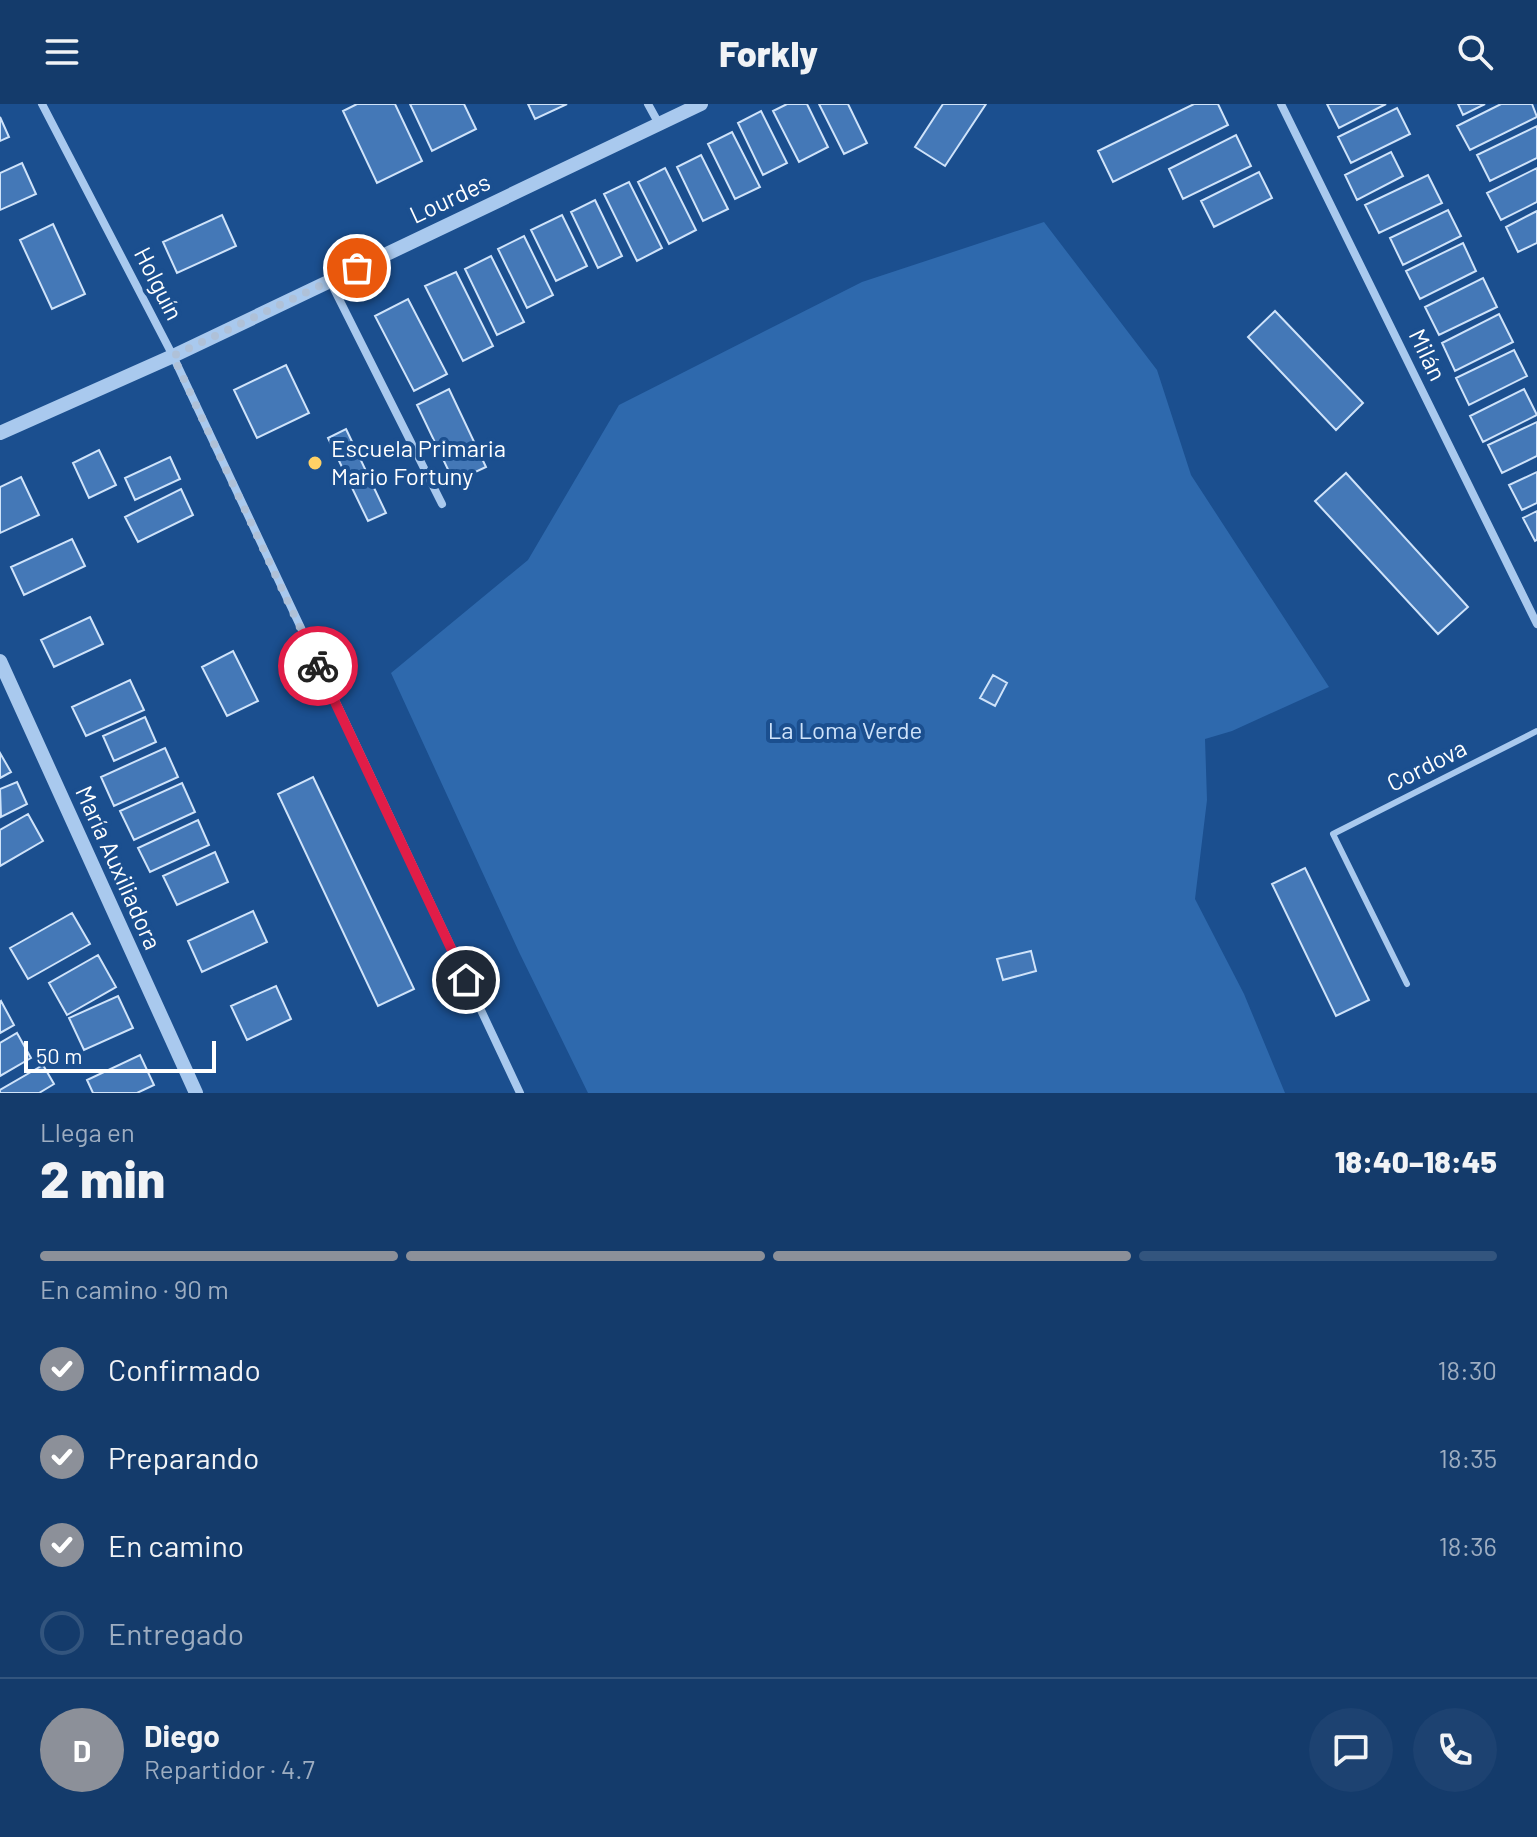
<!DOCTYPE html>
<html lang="es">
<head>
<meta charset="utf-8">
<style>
	:root { --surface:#143b6b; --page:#1d4271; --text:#f1f3f6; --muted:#9dadc1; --line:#33557e; --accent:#8c9099 }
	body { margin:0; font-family:Barlow,sans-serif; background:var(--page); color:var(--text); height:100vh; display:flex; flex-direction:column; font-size:30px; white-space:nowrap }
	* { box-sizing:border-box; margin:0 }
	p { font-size:26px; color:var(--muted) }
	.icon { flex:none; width:44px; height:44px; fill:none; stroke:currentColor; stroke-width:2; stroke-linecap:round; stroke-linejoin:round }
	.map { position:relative; height:989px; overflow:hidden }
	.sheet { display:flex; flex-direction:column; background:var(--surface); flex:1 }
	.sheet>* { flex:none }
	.scale { position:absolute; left:24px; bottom:20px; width:192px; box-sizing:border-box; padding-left:8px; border:4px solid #fff; border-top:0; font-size:22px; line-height:28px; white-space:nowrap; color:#fff; -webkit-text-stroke:6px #1b4f8f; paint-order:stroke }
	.pin { position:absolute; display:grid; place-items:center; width:68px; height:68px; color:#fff; margin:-34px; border:4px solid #fff; border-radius:50%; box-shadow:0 2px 8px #0007 }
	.courier { position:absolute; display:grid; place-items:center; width:80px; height:80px; margin:-40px; border:6px solid #e11d48; border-radius:50%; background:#fff; color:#222; box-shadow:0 2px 10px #0007 }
	.headline em { font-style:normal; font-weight:800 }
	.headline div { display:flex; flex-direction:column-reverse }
	.headline { display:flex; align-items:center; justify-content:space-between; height:136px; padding:0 40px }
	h1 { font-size:52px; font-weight:800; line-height:60px }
	.bar { display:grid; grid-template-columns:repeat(4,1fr); gap:12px 8px; align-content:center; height:96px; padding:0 40px }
	.bar i { height:10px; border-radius:6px; background:var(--line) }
	.bar .active { background:var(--accent) }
	.bar p { grid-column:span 4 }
	.line { display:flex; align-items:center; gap:20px; padding:0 40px; border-top:2px solid var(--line) }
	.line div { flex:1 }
	.round { display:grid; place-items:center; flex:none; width:84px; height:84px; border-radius:42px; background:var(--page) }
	ol { padding:0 40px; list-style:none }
	li { display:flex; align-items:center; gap:24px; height:88px }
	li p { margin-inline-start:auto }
	li .icon { padding:8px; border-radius:50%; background:var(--accent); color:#fff; stroke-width:4 }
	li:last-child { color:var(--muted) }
	li i { width:44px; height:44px; border:4px solid var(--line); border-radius:50% }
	header { display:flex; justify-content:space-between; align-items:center; height:104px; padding:0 40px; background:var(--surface); font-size:36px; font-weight:800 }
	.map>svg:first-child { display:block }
	.green { fill:#2e69ad }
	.building { fill:#4478b7; stroke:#cfe3fa; stroke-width:2 }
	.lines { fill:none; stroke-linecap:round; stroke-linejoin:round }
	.service { stroke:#a9c9ee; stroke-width:6 }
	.minor { stroke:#a9c9ee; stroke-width:8 }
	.tertiary { stroke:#a9c9ee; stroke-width:14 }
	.done { stroke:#afc1d8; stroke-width:8; stroke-dasharray:0 14.4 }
	.route { stroke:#e11d48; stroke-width:10 }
	.poi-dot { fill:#ffd166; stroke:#1b4f8f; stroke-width:3 }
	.labels { text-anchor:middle; stroke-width:8; stroke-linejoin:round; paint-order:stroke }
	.street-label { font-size:24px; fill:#fff; stroke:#1b4f8f }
	.poi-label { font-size:24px; fill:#fff; stroke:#1b4f8f; text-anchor:start }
	.park-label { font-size:24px; fill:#cfe3fa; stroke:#1b4f8f }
</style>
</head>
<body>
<header><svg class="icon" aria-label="menu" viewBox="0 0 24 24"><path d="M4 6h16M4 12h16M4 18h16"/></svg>Forkly<svg class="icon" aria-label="search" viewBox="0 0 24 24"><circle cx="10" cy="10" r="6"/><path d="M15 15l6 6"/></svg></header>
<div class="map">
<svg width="1537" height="989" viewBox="0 0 1537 989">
	<rect width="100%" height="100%" fill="#1b4f8f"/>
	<path class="green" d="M1044,118L1157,266L1191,371L1329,583L1232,627L1205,635L1207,696L1195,795L1244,890L1285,989H588L519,848L391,569L528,456L619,301L862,178Z"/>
	<path class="building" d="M357,0H395L422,57L377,79L343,7Z
		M410,0H464L476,25L432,47Z
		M528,0H567L535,15Z
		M787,0H807L828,43L799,58L773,7Z
		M819,0H848L867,39L844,50Z
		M943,0H986L945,62L915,43Z
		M1194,0H1218L1228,21L1113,78L1098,47Z
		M1327,0H1386L1339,24Z
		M1458,0H1485L1463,11Z
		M1501,0H1532L1537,13L1470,46L1457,22Z
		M1397,4L1410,30L1351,59L1338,33Z
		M761,7L787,59L763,71L738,19Z
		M0,13L9,33L0,37Z
		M1537,22V54L1490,77L1477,51Z
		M732,28L760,83L735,95L708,40Z
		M1236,31L1251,62L1183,95L1169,65Z
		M1391,48L1403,72L1357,96L1345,71Z
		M701,51L728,105L703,117L677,63Z
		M22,59L36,90L0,106V69Z
		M665,64L696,126L669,140L638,78Z
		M1537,64V98L1501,116L1487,89Z
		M1259,68L1272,94L1214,123L1201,97Z
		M1428,71L1442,99L1379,129L1365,101Z
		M629,78L662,144L637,157L604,90Z
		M595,96L622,152L598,164L571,108Z
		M1448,106L1461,132L1403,161L1390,134Z
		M1537,107V139L1518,148L1506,123Z
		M222,111L236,142L177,169L163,138Z
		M562,111L587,162L556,177L531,126Z
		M53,120L85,190L52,205L20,136Z
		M524,132L553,191L527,204L498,145Z
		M1463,139L1476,167L1420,195L1406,167Z
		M491,152L524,218L497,231L465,165Z
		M456,168L493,242L463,257L425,182Z
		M1483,174L1497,203L1439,231L1425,203Z
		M408,195L447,270L414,287L375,212Z
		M1275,207L1363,299L1336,326L1248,233Z
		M1499,210L1513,238L1455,267L1442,239Z
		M1514,246L1527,272L1469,301L1456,274Z
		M286,261L309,309L257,334L234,286Z
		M449,285L486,363L454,378L417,301Z
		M1524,285L1537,311L1483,338L1470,312Z
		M1537,318V352L1502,369L1488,341Z
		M346,325L386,409L368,417L328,334Z
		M99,346L116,381L89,394L73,359Z
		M170,353L180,375L135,396L125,374Z
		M1537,368V399L1522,406L1509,381Z
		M1346,369L1468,503L1438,530L1315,397Z
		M21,373L39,411L0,429V383Z
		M181,385L193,411L138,438L125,413Z
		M1537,407V436L1535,437L1523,414Z
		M72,435L85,462L24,491L11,463Z
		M90,513L103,540L54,563L41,536Z
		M233,547L258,597L227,612L202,563Z
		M993,571L1007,579L995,602L980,594Z
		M130,576L144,606L86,632L72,603Z
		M145,613L156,638L114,657L103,632Z
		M165,644L178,673L114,702L101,673Z
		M0,649L11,668L0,674Z
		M313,673L414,885L378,902L278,690Z
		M17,678L27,700L1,713L0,685Z
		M182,679L195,708L134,736L120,707Z
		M28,710L43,737L0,762V726Z
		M198,716L209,741L150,768L138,744Z
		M215,748L228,778L177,801L163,772Z
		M1305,764L1369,896L1336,912L1272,780Z
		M253,807L267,838L202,868L188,837Z
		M72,809L90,840L28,875L10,844Z
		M1031,847L1036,867L1003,876L997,855Z
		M98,851L116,883L67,911L49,879Z
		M276,882L291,915L247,936L231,902Z
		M118,892L133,924L84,946L69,914Z
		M1,897L14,921L0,929V898Z
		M17,929L31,954L0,972V939Z
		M140,951L154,981L137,989H93L87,976Z
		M43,961L54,980L39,989H0V986Z"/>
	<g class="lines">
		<path class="service" d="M1407,880L1333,730L1537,627"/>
		<path class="minor" d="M42,0L173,252L520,989
			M648,0L659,20
			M1281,0L1537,520
			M330,177L442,400"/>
		<path class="tertiary" d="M0,329L173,252L701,0
			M0,557L196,989"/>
	</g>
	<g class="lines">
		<path class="done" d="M318,562L173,252L357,164"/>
		<path class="route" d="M318,562L466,876"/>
	</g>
	<circle class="poi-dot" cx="315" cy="359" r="8"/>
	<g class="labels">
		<g class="street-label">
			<text transform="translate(450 95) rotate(-25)" y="8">Lourdes</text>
			<text transform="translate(158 180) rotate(63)" y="8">Holguín</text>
			<text transform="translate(1427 251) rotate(64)" y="8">Milán</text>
			<text transform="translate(1427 662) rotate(-27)" y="8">Cordova</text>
			<text transform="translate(118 764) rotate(66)" y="8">María Auxiliadora</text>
		</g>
		<g class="poi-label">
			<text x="331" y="353">Escuela Primaria<tspan x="331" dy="28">Mario Fortuny</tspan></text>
		</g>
		<g class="park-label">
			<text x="845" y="635">La Loma Verde</text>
		</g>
	</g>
</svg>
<div class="scale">50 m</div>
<div class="pin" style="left:357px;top:164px;background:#ea580c"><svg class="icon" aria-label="bag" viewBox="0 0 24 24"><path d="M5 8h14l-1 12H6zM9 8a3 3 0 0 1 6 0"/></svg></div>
<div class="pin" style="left:466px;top:876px;background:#1f2937"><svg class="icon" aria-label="home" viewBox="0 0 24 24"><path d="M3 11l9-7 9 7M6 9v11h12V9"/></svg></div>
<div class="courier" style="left:318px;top:562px"><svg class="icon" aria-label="bike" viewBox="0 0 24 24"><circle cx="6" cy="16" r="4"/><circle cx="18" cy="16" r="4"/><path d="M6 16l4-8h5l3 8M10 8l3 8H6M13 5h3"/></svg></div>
</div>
<section class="sheet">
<div class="headline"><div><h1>2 min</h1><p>Llega en</p></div><em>18:40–18:45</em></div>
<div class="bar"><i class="active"></i><i class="active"></i><i class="active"></i><i></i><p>En camino · 90 m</p></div>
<ol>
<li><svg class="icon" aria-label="check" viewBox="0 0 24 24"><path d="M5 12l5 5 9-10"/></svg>Confirmado<p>18:30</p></li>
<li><svg class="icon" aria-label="check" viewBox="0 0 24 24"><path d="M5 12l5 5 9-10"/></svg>Preparando<p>18:35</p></li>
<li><svg class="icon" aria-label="check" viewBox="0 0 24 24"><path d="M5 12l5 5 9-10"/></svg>En camino<p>18:36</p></li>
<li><i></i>Entregado</li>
</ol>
<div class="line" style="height:144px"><b class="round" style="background:var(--accent);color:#fff">D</b><div><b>Diego</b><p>Repartidor · 4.7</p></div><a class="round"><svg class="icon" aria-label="chat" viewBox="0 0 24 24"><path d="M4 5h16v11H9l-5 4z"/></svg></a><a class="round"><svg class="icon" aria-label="phone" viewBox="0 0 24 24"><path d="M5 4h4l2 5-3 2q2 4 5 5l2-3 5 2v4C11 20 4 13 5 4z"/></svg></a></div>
</section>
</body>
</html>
